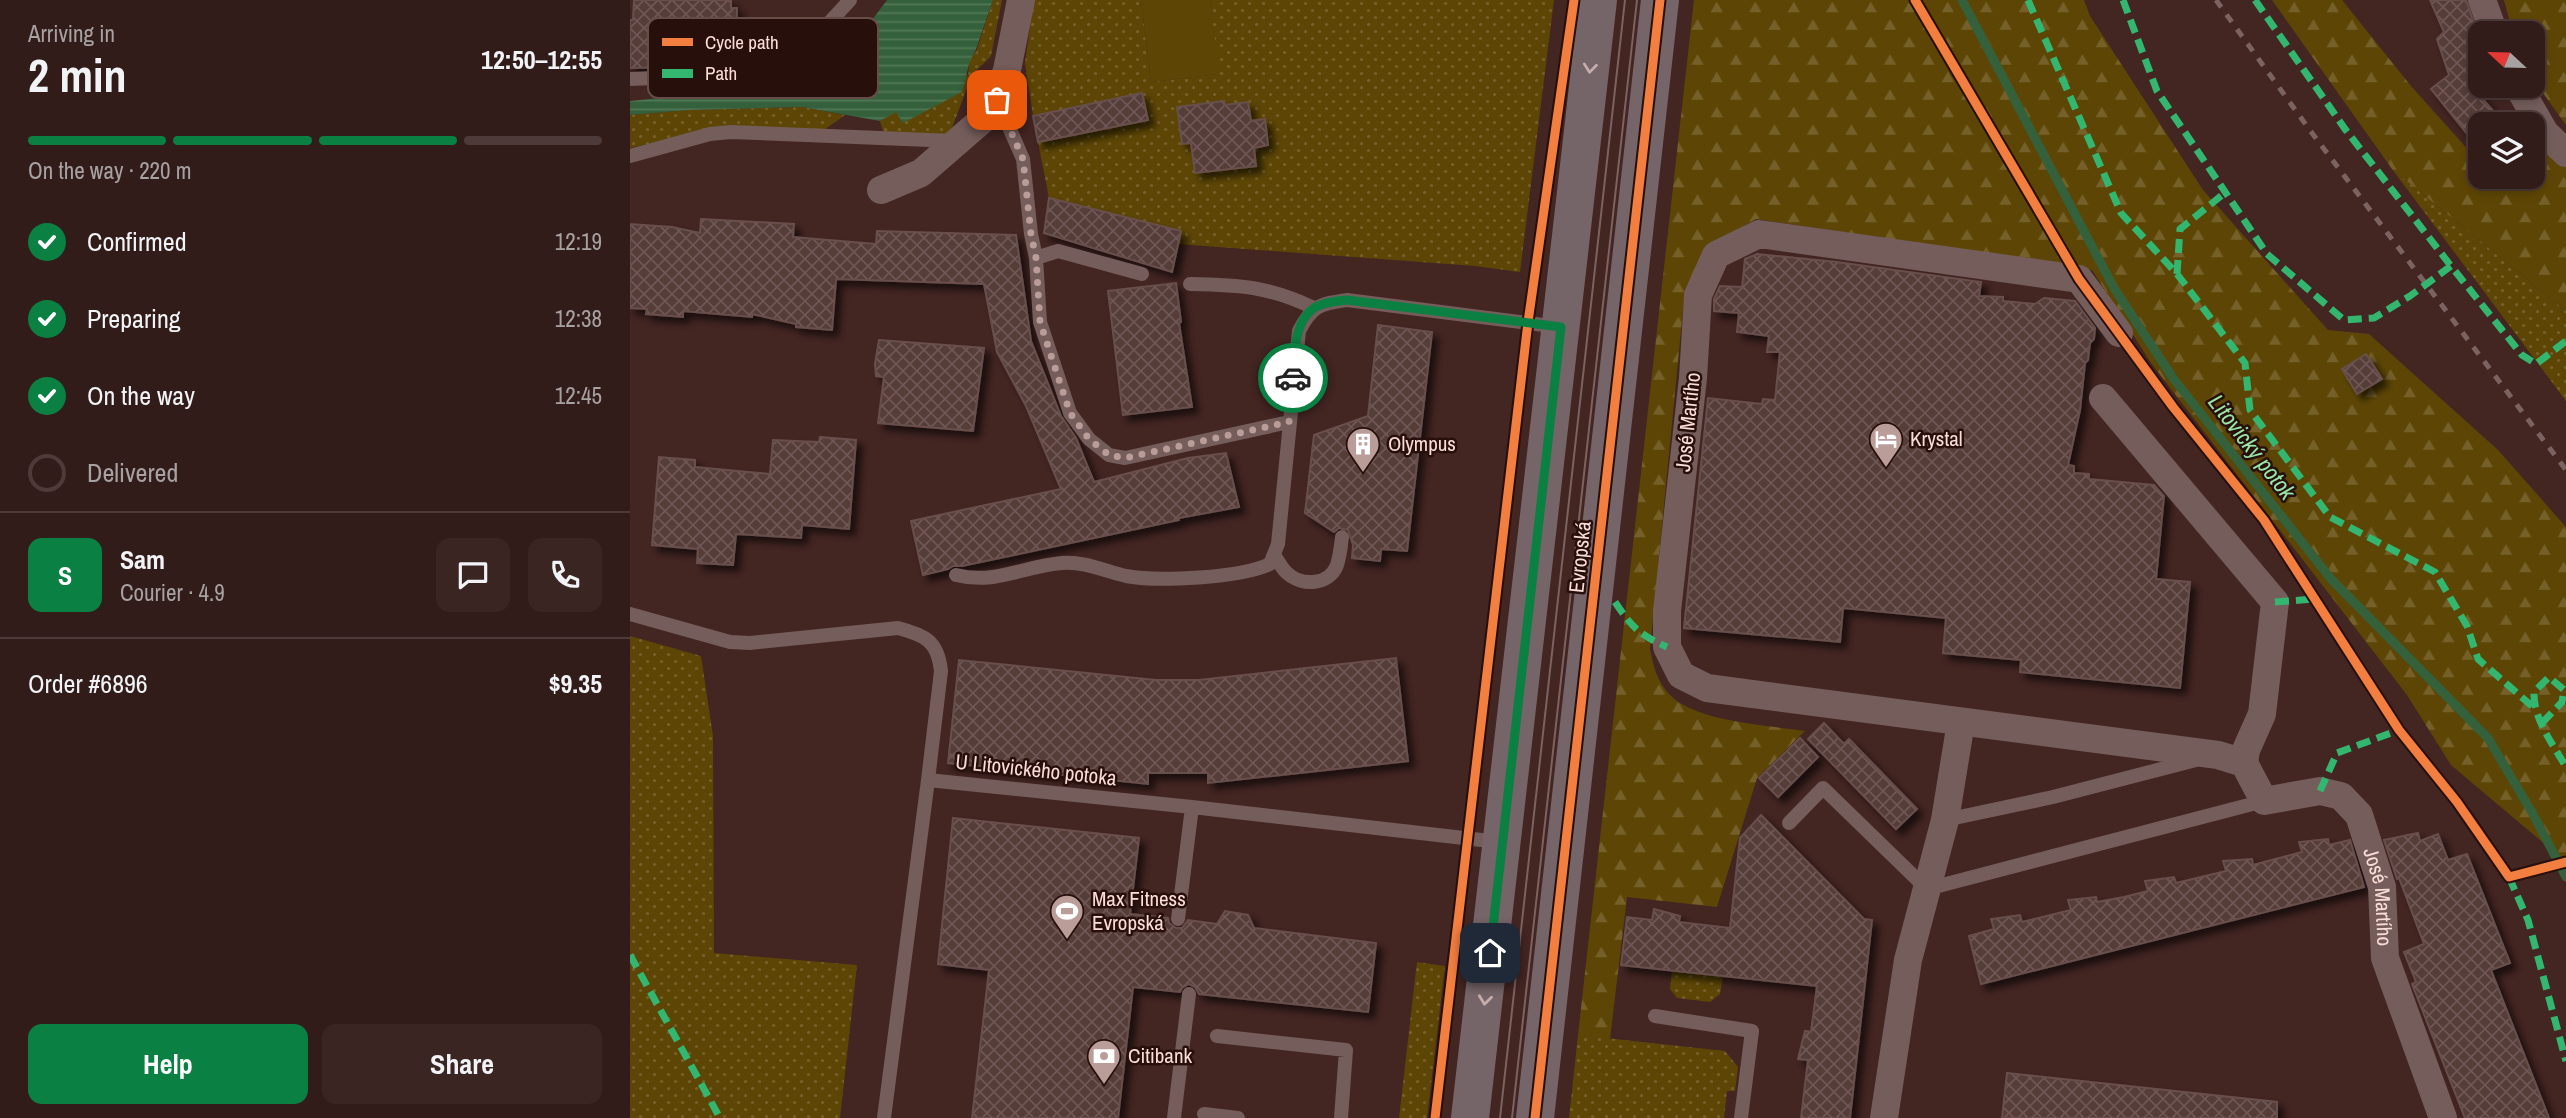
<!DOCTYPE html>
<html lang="en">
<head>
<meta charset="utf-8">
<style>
	:root { --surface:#321c1a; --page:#3a2523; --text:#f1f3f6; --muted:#a8a1a2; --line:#4d3a39; --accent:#0b8043 }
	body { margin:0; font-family:"Archivo Narrow",sans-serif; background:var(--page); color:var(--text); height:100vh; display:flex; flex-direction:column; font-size:26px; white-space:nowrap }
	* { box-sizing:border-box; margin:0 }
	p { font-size:23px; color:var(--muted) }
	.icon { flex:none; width:38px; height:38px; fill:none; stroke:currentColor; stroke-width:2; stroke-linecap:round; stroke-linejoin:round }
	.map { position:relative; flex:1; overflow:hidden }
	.details { display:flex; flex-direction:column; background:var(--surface); width:630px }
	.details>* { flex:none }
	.needle { width:46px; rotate:292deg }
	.fabs { position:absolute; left:1838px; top:21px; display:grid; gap:14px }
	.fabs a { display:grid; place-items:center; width:77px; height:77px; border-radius:14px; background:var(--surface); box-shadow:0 4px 10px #0003,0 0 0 2px var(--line); font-size:35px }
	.pin { position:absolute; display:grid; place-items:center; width:60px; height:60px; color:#fff; margin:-30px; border-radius:14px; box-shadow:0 4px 10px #0006 }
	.courier { position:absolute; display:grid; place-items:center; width:70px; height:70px; margin:-35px; border:5px solid #0b8043; border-radius:50%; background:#fff; color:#222; box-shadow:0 2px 9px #0007 }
	.overview em { font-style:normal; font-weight:700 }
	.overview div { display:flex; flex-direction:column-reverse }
	.overview { display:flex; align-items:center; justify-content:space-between; height:119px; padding:0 28px }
	h1 { font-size:46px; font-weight:700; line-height:52px }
	.bar { display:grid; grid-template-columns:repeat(4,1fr); gap:10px 7px; align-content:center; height:84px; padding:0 28px }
	.bar i { height:9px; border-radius:5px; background:var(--line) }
	.bar .selected { background:var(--accent) }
	.bar p { grid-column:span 4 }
	.line { display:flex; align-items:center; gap:18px; padding:0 28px; border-top:2px solid var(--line) }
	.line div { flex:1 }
	.round { display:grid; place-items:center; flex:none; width:74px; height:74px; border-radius:14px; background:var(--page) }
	ol { padding:0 28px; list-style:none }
	li { display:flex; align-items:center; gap:21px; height:77px }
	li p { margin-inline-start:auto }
	li .icon { padding:7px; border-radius:50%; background:var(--accent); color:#fff; stroke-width:4 }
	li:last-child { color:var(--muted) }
	li i { width:38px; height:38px; border:4px solid var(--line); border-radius:50% }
	.primary-button { display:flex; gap:14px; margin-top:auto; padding:14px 28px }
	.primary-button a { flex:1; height:80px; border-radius:14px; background:var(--accent); color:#fff; font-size:28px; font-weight:700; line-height:80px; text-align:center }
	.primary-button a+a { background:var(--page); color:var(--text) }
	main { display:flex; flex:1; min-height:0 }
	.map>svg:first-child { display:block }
	.grass { fill:url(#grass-dots); fill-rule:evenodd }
	.forest { fill:url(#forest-firs); fill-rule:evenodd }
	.garden { fill:#5d4605 }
	.water { fill:url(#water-rules) }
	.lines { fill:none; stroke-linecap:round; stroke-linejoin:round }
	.stream { stroke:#34613b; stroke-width:9 }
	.building { fill:url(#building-cross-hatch); stroke:#694f4c; stroke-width:2; filter:url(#shadow) }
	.service { stroke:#745d5a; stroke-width:14 }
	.minor { stroke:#745d5a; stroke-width:28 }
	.primary { stroke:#756468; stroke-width:38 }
	.tram { stroke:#7a6361; stroke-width:2 }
	.rail { stroke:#7a6361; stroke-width:5; stroke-dasharray:9 9; stroke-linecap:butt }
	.quiet { stroke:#33b770; stroke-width:7; stroke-dasharray:14 7; stroke-linecap:butt }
	.cycleway-casing { stroke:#270f0b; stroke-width:13 }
	.cycleway { stroke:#f27e40; stroke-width:9 }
	.oneway { stroke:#c5adab }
	.done { stroke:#ba9d98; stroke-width:7; stroke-dasharray:0 12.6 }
	.route { stroke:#0b8043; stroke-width:9 }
	.labels { text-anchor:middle; stroke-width:5; stroke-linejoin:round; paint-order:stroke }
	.street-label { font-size:21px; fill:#faddd8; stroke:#270f0b }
	.poi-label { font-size:21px; fill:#faddd8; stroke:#270f0b; text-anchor:start }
	.water-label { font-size:23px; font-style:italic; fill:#97e6a5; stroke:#270f0b }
	.key { fill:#270f0b; stroke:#664d48; stroke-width:2 }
	.key-label { font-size:19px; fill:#faddd8 }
</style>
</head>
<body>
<main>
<section class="details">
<div class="overview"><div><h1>2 min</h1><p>Arriving in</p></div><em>12:50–12:55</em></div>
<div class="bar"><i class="selected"></i><i class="selected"></i><i class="selected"></i><i></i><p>On the way · 220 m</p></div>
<ol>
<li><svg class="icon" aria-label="check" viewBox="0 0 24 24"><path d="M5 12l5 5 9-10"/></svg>Confirmed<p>12:19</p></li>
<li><svg class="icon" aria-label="check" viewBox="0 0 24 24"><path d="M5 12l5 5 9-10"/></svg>Preparing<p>12:38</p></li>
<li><svg class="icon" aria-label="check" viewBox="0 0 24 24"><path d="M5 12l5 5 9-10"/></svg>On the way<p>12:45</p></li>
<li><i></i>Delivered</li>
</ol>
<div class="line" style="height:126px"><b class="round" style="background:var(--accent);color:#fff">S</b><div><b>Sam</b><p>Courier · 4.9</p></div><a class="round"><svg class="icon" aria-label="chat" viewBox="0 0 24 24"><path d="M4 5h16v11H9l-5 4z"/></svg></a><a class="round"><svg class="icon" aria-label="phone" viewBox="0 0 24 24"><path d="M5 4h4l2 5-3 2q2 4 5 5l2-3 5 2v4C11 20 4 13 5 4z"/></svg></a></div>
<div class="line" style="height:91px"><div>Order #6896</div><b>$9.35</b></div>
<div class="primary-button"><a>Help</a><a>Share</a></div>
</section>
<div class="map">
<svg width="1936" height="1118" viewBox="0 0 1936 1118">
	<defs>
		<pattern id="grass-dots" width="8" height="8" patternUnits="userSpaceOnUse" patternTransform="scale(1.75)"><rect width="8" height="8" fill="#5d4605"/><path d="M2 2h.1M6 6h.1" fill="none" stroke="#756029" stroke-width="1.8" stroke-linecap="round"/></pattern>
		<pattern id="forest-firs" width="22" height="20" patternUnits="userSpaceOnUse" patternTransform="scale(1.75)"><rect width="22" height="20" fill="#5d4605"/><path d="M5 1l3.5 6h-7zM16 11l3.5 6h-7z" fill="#756029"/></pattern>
		<pattern id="water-rules" width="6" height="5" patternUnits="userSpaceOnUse" patternTransform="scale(1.75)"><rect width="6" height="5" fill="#34613b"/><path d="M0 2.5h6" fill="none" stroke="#527757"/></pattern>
		<pattern id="building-cross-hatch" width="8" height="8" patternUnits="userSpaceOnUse" patternTransform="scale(1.75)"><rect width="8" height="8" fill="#553c39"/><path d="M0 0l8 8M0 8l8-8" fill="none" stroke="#6e5855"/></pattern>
		<filter id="shadow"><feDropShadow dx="6" dy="6" stdDeviation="3.5" flood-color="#0009"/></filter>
	</defs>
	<rect width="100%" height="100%" fill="#432522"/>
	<path class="grass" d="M363,0H372L361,56L342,75L320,133L304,136L253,132L250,121L266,111L273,123L338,75L340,58L346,52Z
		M404,0H511L521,82L588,74L580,0H924L890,272L845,266L548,244L551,231L419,198L408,142L518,119L512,93L403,116L395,63ZM594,101L595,105L618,102L621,121L635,119L638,145L624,148L552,144L547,108Z
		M172,107L215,115L191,132L67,133L0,148V115L59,110Z
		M1762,169L1936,311V401Z
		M0,636L71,656L83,736L84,953L227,965L210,1118H0Z
		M787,962L815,966L797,1118H769Z
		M1042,971L1093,977L1090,994L1080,1002L1047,998L1040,989Z
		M948,1035L1095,1051L1108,1067L1105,1091H1097L1094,1118H939Z"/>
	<path class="forest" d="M1064,0H1454L1460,16L1573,190L1698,330L1739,334L1868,450L1936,527V862L1821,765L1777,695L1521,363L1462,270L1126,219L1078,246L1055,289L1020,649C1023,665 1027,681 1039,694C1064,722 1138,725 1175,731L1127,778L1087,907L997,897L980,1039L948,1035ZM1736,354L1751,379L1727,393L1712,369Z
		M1642,0H1712L1781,86L1850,163V177H1902V154L1936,137V311L1762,169Z
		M1874,0H1936V125L1902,78V33H1883Z"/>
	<path class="garden" d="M511,0H580L589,74L521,82Z"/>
	<path class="water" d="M257,0H363L345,52C337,62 337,79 332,92L273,123L266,112L250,121L172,107L59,110L0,115V101L59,95L194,76L193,65L242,20Z"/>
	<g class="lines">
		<path class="stream" d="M1332,0L1484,288L1543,378L1701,579L1858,738L1903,814L1936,877"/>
	</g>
	<path class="building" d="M4,0H101V8H107L106,52H78V63H52V67L0,68V20H3Z
		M1800,0H1836L1850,41V96L1875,124H1850V150L1801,89L1819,75L1807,39L1814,32Z
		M512,93L518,120L408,142L403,116Z
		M594,101L595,105L618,102L621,121L635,119L638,145L624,148L626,166L565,173L561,143L552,144L547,107Z
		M419,198L551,231L542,272L414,233Z
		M71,219L164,224L163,237L246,244L247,231L386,235L401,341L431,416L446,438L464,482L558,458L596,453L609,507L549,518V520L332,566H323L318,569L293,575L281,521L431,489L396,406L367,352L354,284L206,279L202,330L166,327V324L122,314V317L53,311V317L16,314L17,309L0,308V224L42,227L70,233Z
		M1127,254L1207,262L1351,282L1349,296L1373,297V301L1405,304L1414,298L1445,301L1465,328L1464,339L1460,343L1458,360L1455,363L1450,410L1438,465L1444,466V473L1459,474V479L1524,485L1534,496L1526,579L1560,582L1550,688L1390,672L1391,660L1313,653L1316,618L1213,608L1210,642L1054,628L1078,398L1132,404L1133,399L1145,400L1150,352H1137L1139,336L1107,332L1109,313L1084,311V299L1090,286L1112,287L1115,259Z
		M546,283L551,322L549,323L562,407L493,415L478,291Z
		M748,325L802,332L777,551L751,549L750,561L722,558L723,545L718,530L709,528L704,532L675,513L684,435L738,416Z
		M249,340L354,348L343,431L248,423L254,377L246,376L245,364Z
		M1736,354L1752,379L1727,394L1712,369Z
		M190,437L226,440L219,529L172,525L171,538L106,534L103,565L67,563L68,549L22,545L29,457L65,460V467L140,474L143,440L189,442Z
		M766,658L778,761L578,783V773H518V784L318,763L329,660L526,680H569Z
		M1194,723L1214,744L1219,739L1287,809L1266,829L1178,739Z
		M1170,738L1188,757L1148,797L1129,778Z
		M1131,815L1234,919L1242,920L1220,1118H1171L1178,1060L1168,1059L1175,1031L1181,1032L1187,986L991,965L997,917L1022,920L1024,909L1050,916L1049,922L1100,928L1110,838Z
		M323,818L509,838L500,914L538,918L539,923L546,928H552L558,920L587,924L595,911L618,915L624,928L746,943L738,1012L569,994L565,987L559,984L552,988L550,992L503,987L488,1118H342L359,970L308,964Z
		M1788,833L1790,841L1808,834L1818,860L1837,854L1880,963L1861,970L1919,1118H1835L1782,984L1786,982L1774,952L1794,944L1769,878L1767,879L1754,840Z
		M1698,839L1699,845L1720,840L1734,887L1351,984L1339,936L1364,929L1361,919L1390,915L1392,922L1441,910L1438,900L1466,897L1467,902L1494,897L1518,891L1515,881L1544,877L1546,883L1596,871L1593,861L1622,859L1623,865L1672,852L1669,842Z
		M1377,1073L1647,1102V1118H1372Z"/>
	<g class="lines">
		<path class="service" d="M0,79L121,74L164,61L220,0
			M367,100L393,159L401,234L406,258L410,322L440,413L459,439L479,455L495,458L659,422
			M0,156L80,134L101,132L324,141
			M406,258L428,251L512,274
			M560,284C610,285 638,286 684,308
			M644,555C648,560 652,569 657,573C672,587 700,585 707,565C710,556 711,546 712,537
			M326,575C365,585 394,566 432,563C453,561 475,571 496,576C528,582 610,578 640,564L648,544L669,331C682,305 690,304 717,300L929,327
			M0,614L100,642L120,643L268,628C295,635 308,641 311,671L298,780L562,807L869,842
			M1315,820L1423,797L1566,760
			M1159,823L1193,788L1297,889L1634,801
			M548,919L562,807
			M1025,1016L1122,1031L1111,1118
			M587,1036L716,1050L711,1118
			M574,1114L608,1118
			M254,1118L298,780
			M544,1118L559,994"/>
		<g class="minor">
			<path d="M1852,0L1864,33"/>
			<path d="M1888,86L1915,133L1936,153"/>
			<path d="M251,190L291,173L351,121L367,100L377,70L391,0"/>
			<path id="s1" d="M1489,333L1449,279L1129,234L1086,255L1068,295L1063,378L1037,611V647L1051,675L1077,688L1588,755L1614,763L1634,801L1690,791L1711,796L1729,815L1752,887L1755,958L1813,1118"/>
			<path d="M1473,398L1645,602L1632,714L1616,750L1614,763"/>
			<path d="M1254,1118L1278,960L1315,820L1331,722"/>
		</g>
		<path class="primary" d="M840,1118L968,0
			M905,1118L1030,0"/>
		<path class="tram" d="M870,1118L995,0
			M882,1118L1007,0"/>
		<path class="rail" d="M1586,0L1679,129L1936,470"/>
		<path class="quiet" d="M1398,0L1491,213L1547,274L1615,363L1620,410L1700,517L1805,572L1837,626L1848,659L1903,707
			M1493,0L1527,91L1637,254L1714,320L1744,318L1780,296L1821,266L1892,355L1906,364L1936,341
			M1625,0L1715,129L1821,266
			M1547,274L1550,229L1596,192
			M985,602C1002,627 1008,634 1037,647
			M1645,602L1684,599
			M1912,723L1932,702L1934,690L1919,677L1904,692C1903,719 1923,744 1936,767
			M1690,791L1707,753L1769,730
			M1879,877L1898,920L1936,1061
			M0,955L90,1118"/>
		<defs>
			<path id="cycleway" d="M1285,0L1449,279L1543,407L1634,520L1769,730L1827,802L1879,877L1936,862
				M805,1118L898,322L944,0
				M905,1118L1030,0"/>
		</defs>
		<use href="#cycleway" class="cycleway-casing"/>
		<use href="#cycleway" class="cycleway"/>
	</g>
	<defs><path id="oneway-chevron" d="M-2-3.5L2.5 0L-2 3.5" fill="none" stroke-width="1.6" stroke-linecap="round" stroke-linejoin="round" transform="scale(1.75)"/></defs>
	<g class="oneway">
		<use href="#oneway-chevron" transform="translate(960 68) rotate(96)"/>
		<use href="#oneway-chevron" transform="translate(855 1000) rotate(97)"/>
	</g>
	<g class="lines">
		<path class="done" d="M367,100L393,159L401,234L406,258L410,322L440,413L459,439L479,455L495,458L659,422L663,378"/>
		<path class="route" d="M663,378C665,356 663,322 684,308C693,302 707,301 717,300L931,327L860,953"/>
	</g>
	<defs>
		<symbol id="hotel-pin" viewBox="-11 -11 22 30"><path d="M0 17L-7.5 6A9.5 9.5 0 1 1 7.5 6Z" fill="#ba9d98" stroke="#270f0b"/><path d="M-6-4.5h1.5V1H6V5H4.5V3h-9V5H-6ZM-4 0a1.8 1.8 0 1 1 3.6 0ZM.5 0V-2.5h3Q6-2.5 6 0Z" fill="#fff"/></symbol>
		<symbol id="building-pin" viewBox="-11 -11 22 30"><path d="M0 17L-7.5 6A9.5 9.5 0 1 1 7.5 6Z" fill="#ba9d98" stroke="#270f0b"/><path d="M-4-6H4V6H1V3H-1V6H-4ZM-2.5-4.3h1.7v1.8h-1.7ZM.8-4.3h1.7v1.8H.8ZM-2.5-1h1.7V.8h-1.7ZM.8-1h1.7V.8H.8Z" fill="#fff"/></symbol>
		<symbol id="stadium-pin" viewBox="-11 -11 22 30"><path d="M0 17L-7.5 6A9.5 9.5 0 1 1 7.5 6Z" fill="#ba9d98" stroke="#270f0b"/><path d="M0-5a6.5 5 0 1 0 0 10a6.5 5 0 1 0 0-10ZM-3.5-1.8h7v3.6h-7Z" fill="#fff"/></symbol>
		<symbol id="bank-pin" viewBox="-11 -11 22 30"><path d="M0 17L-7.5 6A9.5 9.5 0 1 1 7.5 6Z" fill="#ba9d98" stroke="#270f0b"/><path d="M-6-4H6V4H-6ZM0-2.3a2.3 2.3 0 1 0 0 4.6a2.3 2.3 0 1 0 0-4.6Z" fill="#fff"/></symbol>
	</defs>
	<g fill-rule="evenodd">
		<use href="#hotel-pin" x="1237" y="420" width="38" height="52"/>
		<use href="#building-pin" x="714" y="425" width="38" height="52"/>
		<use href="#stadium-pin" x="418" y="892" width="38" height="52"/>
		<use href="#bank-pin" x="455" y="1037" width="38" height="52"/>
	</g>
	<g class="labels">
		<g class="street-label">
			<text transform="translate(1058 422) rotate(-84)" y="7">José Martího</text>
			<text transform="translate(950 557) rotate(-84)" y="7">Evropská</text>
			<text transform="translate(406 770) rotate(6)" y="7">U Litovického potoka</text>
			<text dy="7" stroke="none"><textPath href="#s1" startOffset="1671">José Martího</textPath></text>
		</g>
		<g class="poi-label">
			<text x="1280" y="446">Krystal</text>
			<text x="758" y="451">Olympus</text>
			<text x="462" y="906">Max Fitness<tspan x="462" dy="24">Evropská</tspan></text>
			<text x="498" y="1063">Citibank</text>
		</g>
		<g class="water-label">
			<text transform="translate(1622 447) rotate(52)" y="8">Litovický potok</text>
		</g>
	</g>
	<rect x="18" y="18" width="230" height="80" rx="10" class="key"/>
	<rect x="32" y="38" width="31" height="8" fill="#f27e40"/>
	<rect x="32" y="69" width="31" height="9" fill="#33b770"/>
	<g class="key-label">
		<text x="75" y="49">Cycle path</text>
		<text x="75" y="80">Path</text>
	</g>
</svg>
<div class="fabs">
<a><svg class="needle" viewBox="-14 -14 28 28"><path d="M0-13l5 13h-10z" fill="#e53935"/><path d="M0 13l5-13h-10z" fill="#a8a1a2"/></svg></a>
<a><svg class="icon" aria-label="layers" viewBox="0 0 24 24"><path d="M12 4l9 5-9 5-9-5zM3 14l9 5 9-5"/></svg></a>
</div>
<div class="pin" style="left:367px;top:100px;background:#ea580c"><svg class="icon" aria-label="bag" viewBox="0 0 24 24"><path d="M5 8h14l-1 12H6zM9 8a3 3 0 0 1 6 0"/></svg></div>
<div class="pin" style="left:860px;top:953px;background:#1f2937"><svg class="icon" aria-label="home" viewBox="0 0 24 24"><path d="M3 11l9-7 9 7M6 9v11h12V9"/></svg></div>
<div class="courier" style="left:663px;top:378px"><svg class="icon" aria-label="car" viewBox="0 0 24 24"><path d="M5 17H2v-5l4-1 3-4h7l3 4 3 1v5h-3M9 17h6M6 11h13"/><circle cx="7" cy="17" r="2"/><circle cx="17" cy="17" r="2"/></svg></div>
</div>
</main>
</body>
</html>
